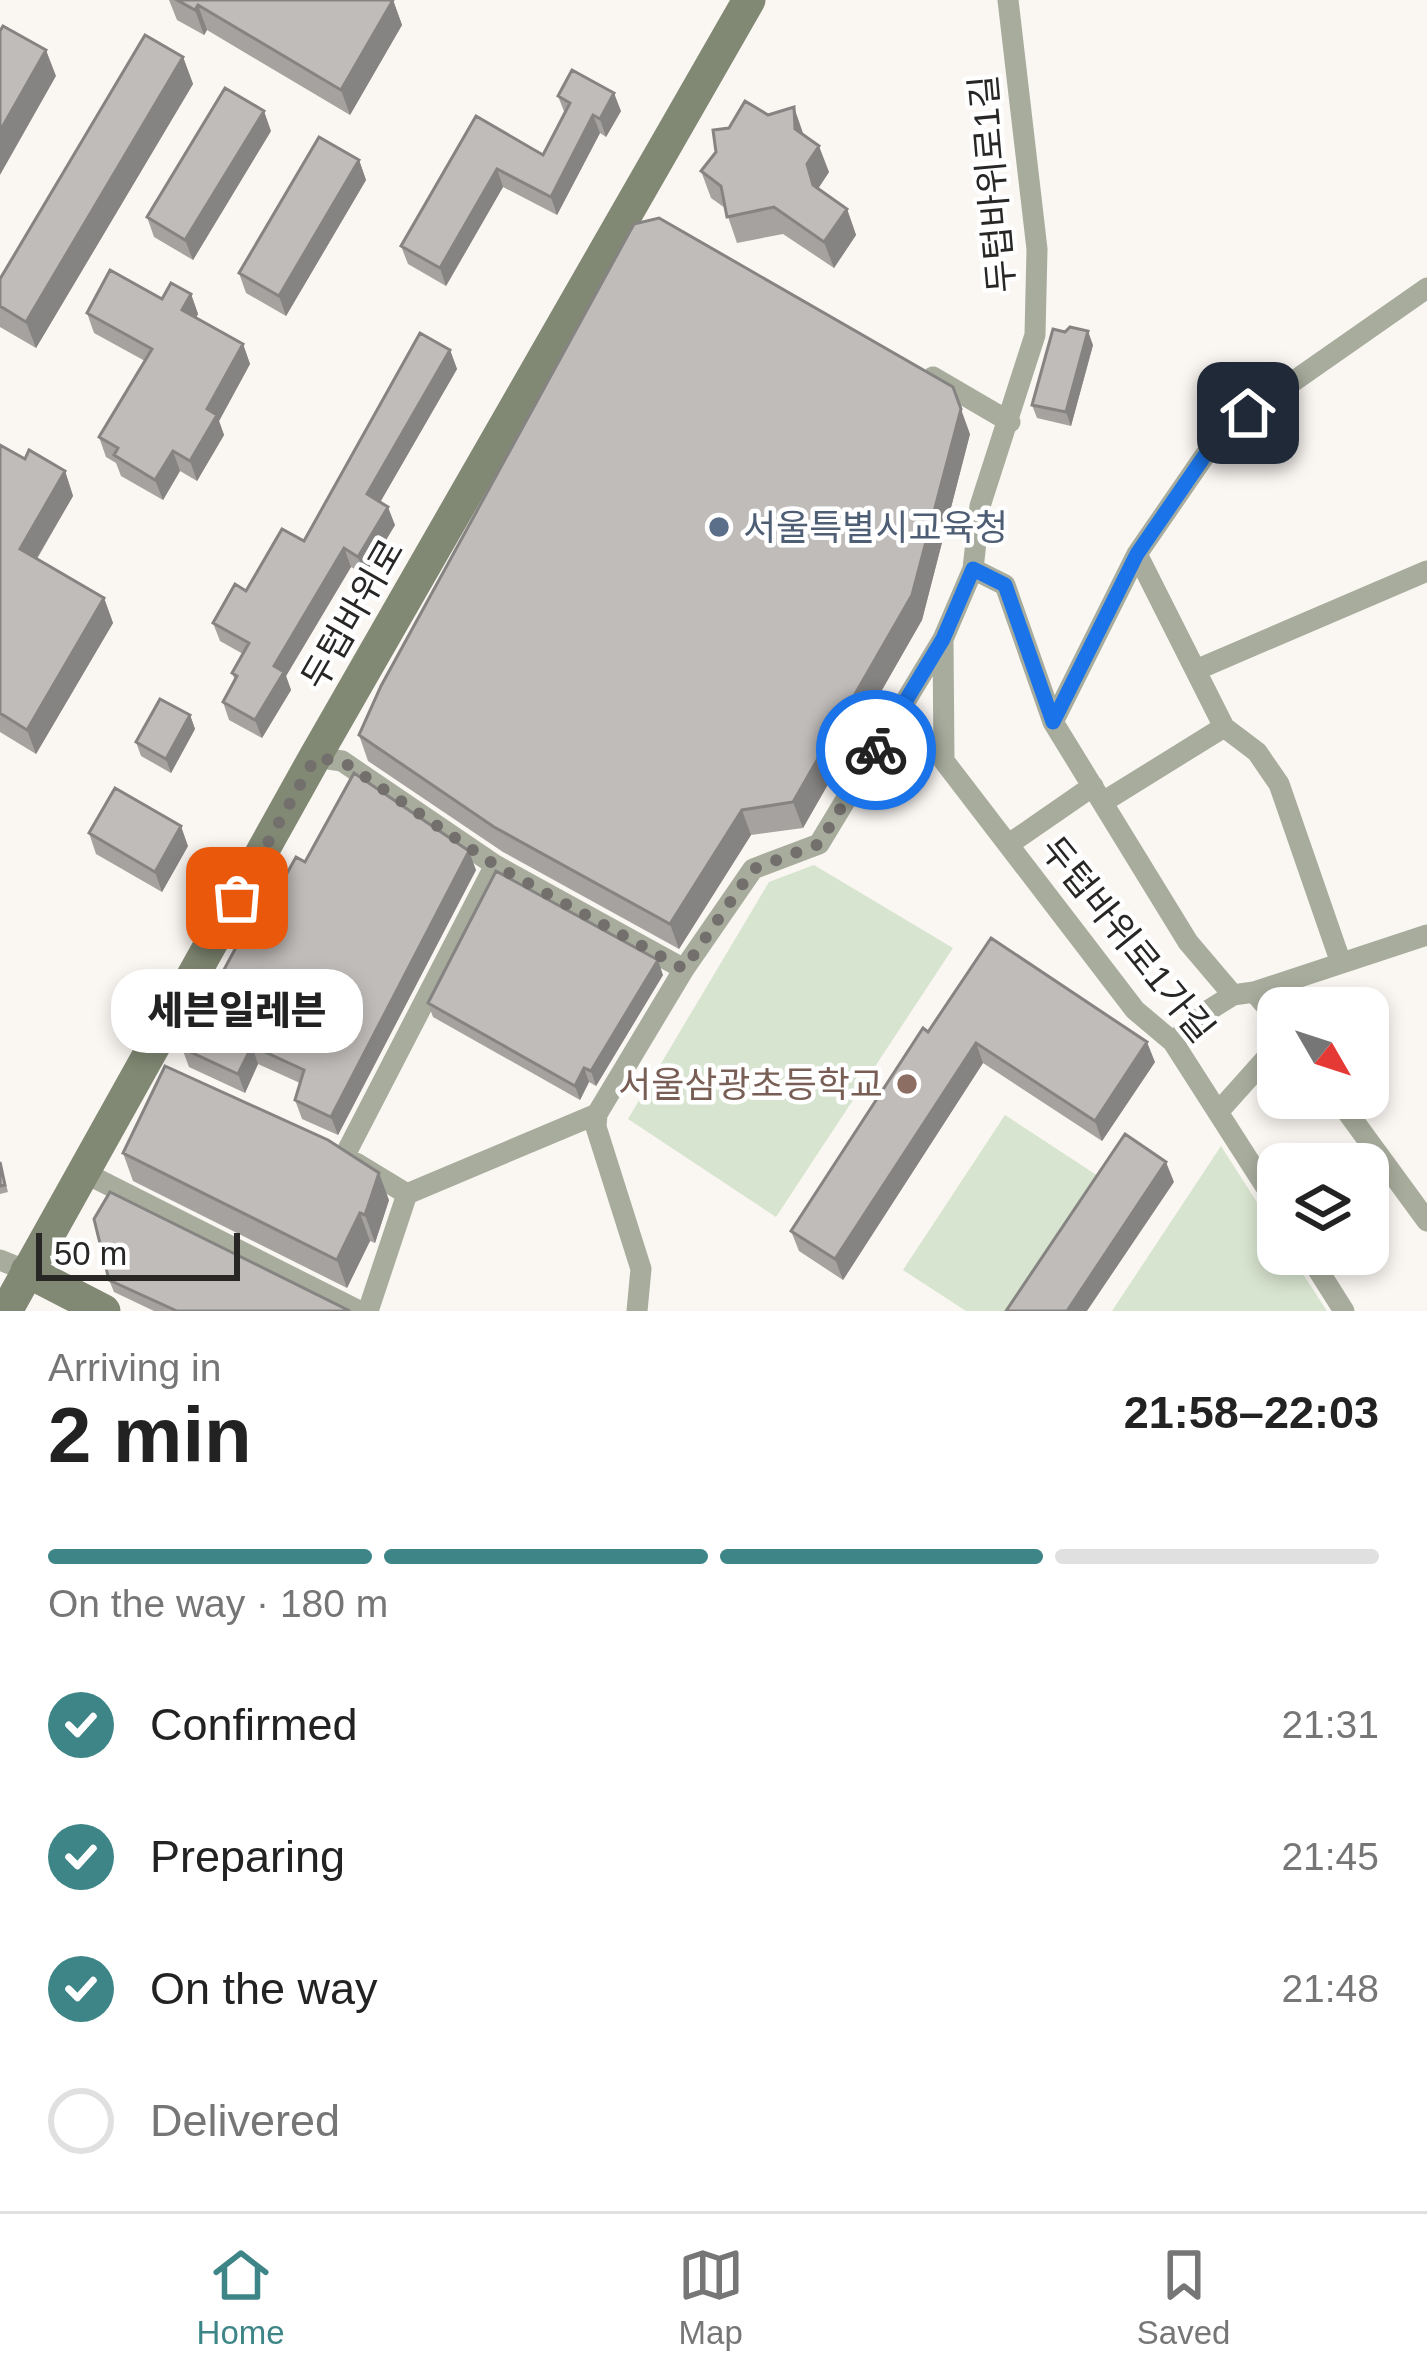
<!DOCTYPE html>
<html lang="en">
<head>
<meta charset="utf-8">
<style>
	:root { --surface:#fff; --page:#f6f6f6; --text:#222; --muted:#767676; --line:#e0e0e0; --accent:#3d8586 }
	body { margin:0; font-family:Arial,"Noto Sans KR",sans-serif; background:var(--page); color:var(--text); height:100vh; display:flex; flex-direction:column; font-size:45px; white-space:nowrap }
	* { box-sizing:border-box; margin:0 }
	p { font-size:39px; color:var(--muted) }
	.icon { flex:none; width:66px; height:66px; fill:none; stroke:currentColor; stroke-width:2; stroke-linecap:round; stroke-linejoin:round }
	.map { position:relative; height:1311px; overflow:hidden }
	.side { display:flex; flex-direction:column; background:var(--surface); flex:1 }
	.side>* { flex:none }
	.needle { width:78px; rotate:129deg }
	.fabs { position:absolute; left:1257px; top:987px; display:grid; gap:24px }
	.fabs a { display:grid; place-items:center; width:132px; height:132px; border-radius:24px; background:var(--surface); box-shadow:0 6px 18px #0003; font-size:60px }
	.scale { position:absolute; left:36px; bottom:30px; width:204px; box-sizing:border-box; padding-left:12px; border:6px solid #292726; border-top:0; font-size:33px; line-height:42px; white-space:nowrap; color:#292726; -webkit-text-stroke:9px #fff; paint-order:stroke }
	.pin { position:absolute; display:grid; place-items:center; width:102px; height:102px; color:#fff; margin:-51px; border-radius:24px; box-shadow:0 6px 18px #0006 }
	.courier { position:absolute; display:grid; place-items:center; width:120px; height:120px; margin:-60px; border:9px solid #1a73e8; border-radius:50%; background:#fff; color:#222; box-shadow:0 3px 15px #0007 }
	.bubble { position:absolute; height:84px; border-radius:36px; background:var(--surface); box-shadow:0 6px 18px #0003; font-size:39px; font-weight:800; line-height:84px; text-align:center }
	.overview em { font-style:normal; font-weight:800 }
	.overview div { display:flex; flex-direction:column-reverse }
	.overview { display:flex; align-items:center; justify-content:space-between; height:204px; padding:0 48px }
	h1 { font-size:78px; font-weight:800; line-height:90px }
	.bar { display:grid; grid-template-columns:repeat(4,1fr); gap:18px 12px; align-content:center; height:144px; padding:0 48px }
	.bar i { height:15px; border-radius:9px; background:var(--line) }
	.bar .on { background:var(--accent) }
	.bar p { grid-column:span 4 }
	ol { padding:0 48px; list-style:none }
	li { display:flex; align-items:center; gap:36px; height:132px }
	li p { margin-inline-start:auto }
	li .icon { padding:12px; border-radius:50%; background:var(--accent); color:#fff; stroke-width:4 }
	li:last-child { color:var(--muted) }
	li i { width:66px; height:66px; border:6px solid var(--line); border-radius:50% }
	.menu { display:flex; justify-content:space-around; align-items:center; height:168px; border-top:3px solid var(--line); background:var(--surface); font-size:33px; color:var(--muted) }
	.menu a { display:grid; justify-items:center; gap:6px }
	.menu .on { color:var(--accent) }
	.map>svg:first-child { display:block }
	.green { fill:#d7e4cf }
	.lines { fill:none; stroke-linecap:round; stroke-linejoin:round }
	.street { stroke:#a7ac9d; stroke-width:21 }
	.secondary { stroke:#818873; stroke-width:33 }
	.wall { fill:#a5a29f }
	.shaded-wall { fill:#868482 }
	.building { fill:#c0bcb9; stroke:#868482; stroke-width:3 }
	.done { stroke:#726f6d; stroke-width:12; stroke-dasharray:0 21.6 }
	.route { stroke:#1a73e8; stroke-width:15 }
	.service-dot { fill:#5c6f8a; stroke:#fff; stroke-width:4.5 }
	.education-dot { fill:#8d6e63; stroke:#fff; stroke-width:4.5 }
	.labels { text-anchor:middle; stroke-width:9; stroke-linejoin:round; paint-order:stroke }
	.street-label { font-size:36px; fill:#292726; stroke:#fff }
	.service-label { font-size:36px; fill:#4e5e75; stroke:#fff; text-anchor:start }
	.education-label { font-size:36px; fill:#785e54; stroke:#fff; text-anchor:end }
</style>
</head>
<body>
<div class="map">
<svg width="1427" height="1311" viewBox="0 0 1427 1311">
	<rect width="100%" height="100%" fill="#faf6f2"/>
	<path class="green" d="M814,865L953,948L776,1217L628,1119L769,882Z
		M1005,1115L1098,1176L1009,1311H966L903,1270Z
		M1221,1146L1278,1235V1254H1290L1327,1311H1112Z"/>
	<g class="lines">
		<path class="street" d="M933,377L1010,422
			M1137,554L1224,727L1257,752L1279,784L1341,963
			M973,569L1005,585L1053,722L1188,942L1233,995L1254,992L1278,1020
			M943,640L944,761L1135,1010L1173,1042L1278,1206
			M1196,670L1427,571
			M1053,722L1137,554L1221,432L1427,288
			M315,757L342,761L495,865L684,969
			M1103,802L1224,727
			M1009,844L1093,786
			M1254,992L1427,935
			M1173,1042L1209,1010L1233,995
			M1337,1098L1427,1221
			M1219,1111L1278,1045
			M345,1155L495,865
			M356,1163L407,1194
			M83,1172L359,1311
			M1308,1254L1344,1311
			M0,1260L27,1271
			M368,1311L407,1194L597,1114
			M637,1311L641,1269L596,1127L597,1114L684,969L753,869L819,844L943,639L973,569L980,506L1035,335L1037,249L1008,0"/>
		<path class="secondary" d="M27,1271L104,1311
			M6,1311L315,757L749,0"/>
	</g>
	<path class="wall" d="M169,0H393L402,25L350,115L207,30L204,35L177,20Z
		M183,57L193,84L36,348L0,327V279Z
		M558,96L621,111L606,137L600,133L557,215L503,187L446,286L408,264L401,246L476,116L543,155L565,114Z
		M768,115L803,133L829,172L818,189L847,209L856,235L834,268L783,234L737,243L725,208L711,198L701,171L716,152L729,128Z
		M271,131L193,260L154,237L147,217Z
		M359,160L366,180L286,316L246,293L239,273Z
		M191,294L198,314L196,318L243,344L250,364L219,421L224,435L197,481L180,471L163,500L121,476L116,463L106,457L99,437L145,361L94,333L87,313Z
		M1093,345L1071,426L1037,418L1032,405Z
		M450,350L457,369L380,502L395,525L365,575L351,567L286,676L291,690L262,738L229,720L223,702L235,680L232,673L243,654L220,641L213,623L246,591L304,541Z
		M970,434L922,620L803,828L751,835L679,949L503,852L368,761L359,735Z
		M0,445L25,459L65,471L73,496L37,559L104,598L113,623L36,754L0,732Z
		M190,715L195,729L171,773L141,756L136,742Z
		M89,833L188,846L162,892L96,854Z
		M305,862L476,870L338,1135L302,1119L295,1100L300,1083L258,1064L245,1093L189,1067L182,1048L249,942Z
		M663,975L596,1086L589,1082L580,1100L433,1017L428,1003Z
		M928,1032L1155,1062L1102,1141L983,1063L843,1280L799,1251L791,1231Z
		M123,1153L389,1200L375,1243L370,1241L347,1288L133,1181Z
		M0,1162L8,1192L0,1194Z
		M109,1280L350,1311H154L114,1292Z"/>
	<path class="shaded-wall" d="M393,0L402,25L350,115L341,90Z
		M198,5L207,30L204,35L195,10Z
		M46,50L56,76L0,175V131Z
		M183,57L193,84L36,348L26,322Z
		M614,93L621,111L606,137L600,119Z
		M794,107L803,133L805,156L795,129Z
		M264,111L271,131L193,260L185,240Z
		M593,115L600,133L557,215L551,197Z
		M819,146L829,172L817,190L813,185L807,164Z
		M359,160L366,180L286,316L279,296Z
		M497,169L503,187L446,286L440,268Z
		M847,209L856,235L834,268L824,242Z
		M191,294L198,314L190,330L182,310Z
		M1088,331L1093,345L1071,426L1066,412Z
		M243,344L250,364L219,421L224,435L197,481L190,461L207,409Z
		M450,350L457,369L374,513L367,494Z
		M953,387L970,434L922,620L803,828L793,802Z
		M173,451L180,471L163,500L155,480Z
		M65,471L73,496L28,573L20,549Z
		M388,507L395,525L365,575L358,557Z
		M344,548L351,567L286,676L291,690L262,738L255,720L274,666Z
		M104,598L113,623L36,754L27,730Z
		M190,715L195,729L171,773L166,759Z
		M742,810L751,835L679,949L670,924Z
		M181,826L188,846L162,892L155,872Z
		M469,851L476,870L338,1135L331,1117Z
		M658,960L663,975L596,1086L591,1071Z
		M1147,1042L1155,1062L1102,1141L1095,1121Z
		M976,1043L983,1063L843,1280L835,1259Z
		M252,1046L258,1064L245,1093L238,1074Z
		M584,1068L589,1082L580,1100L575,1086Z
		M1166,1162L1174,1182L1087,1311H1067Z
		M379,1173L389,1200L375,1243L365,1215Z
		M360,1213L370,1241L347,1288L337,1260Z"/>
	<path class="building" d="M177,0H393L341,90L198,5L195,10Z
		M3,26L46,50L0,131V31Z
		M145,35L183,57L26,322L0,306V279Z
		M572,70L614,93L600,119L593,115L551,197L497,169L440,268L401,246L476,116L543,155L570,103L558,96Z
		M225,88L264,111L185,240L147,217Z
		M745,101L768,115L794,107L795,129L819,146L807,164L813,185L847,209L824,242L774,207L727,217L721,186L701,171L716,152L713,130L729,128Z
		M319,137L359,160L279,296L239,273Z
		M659,218L953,387L961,409L912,595L793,802L742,810L670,924L494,827L359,735L381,686L634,224Z
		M110,270L162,299L171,283L191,294L182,310L243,344L207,409L217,415L190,461L173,451L155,480L114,455L118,448L99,437L152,349L87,313Z
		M1070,327L1088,331L1066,412L1032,405L1053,329L1065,332Z
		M420,333L450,350L367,494L388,507L358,557L344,548L274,666L284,672L255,720L223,702L237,676L232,673L249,643L213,623L235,584L246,591L282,529L304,541Z
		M0,445L25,459L29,450L65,471L20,549L104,598L27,730L0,713Z
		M160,699L190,715L166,759L136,742Z
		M354,773L469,851L331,1117L295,1100L304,1070L252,1046L238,1074L182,1048L241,938L249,942L296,857L305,862Z
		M115,788L181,826L155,872L89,833Z
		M496,871L658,960L591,1071L584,1068L575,1086L428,1003Z
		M991,938L1147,1042L1095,1121L976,1043L835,1259L791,1231L923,1028L928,1032Z
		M165,1066L328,1140L379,1173L365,1215L360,1213L337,1260L123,1153Z
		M1125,1134L1166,1162L1067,1311H1006Z
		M0,1162L5,1185L0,1186Z
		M110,1192L350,1311H177L109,1280L94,1219Z"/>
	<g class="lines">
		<path class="done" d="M237,898L315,758L342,761L495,865L684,969L753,869L819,844L876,750"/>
		<path class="route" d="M876,750L943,639L973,569L1005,585L1053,722L1137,554L1221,432L1248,413"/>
	</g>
	<circle class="service-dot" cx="719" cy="527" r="12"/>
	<circle class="education-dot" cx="907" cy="1084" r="12"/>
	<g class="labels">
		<g class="street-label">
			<text transform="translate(992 184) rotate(-95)" y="13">두텁바위로1길</text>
			<text transform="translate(352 614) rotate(-60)" y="13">두텁바위로</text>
			<text transform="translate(1128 939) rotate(51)" y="13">두텁바위로1가길</text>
		</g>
		<g class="service-label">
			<text x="743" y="540">서울특별시교육청</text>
		</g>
		<g class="education-label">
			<text x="883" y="1097">서울삼광초등학교</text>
		</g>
	</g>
</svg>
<div class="fabs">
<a><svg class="needle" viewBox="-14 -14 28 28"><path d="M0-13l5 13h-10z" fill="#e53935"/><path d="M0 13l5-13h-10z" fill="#767676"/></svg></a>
<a><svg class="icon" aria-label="layers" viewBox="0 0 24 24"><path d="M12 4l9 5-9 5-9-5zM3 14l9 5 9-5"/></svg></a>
</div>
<div class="scale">50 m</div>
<div class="pin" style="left:237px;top:898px;background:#ea580c"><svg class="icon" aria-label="bag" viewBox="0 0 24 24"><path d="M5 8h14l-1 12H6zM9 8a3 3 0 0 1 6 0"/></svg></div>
<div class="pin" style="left:1248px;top:413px;background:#1f2937"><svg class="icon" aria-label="home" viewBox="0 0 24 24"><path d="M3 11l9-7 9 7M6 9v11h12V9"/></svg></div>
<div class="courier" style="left:876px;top:750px"><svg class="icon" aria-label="bike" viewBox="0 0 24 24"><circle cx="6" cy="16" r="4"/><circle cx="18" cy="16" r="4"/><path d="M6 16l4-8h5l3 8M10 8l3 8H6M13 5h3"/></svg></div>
<div class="bubble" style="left:111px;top:969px;width:252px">세븐일레븐</div>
</div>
<section class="side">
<div class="overview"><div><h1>2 min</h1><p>Arriving in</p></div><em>21:58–22:03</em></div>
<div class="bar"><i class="on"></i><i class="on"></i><i class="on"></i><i></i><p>On the way · 180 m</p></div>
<ol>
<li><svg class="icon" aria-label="check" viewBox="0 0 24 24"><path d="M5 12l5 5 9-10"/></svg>Confirmed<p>21:31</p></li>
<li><svg class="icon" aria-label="check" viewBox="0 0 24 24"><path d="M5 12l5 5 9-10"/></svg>Preparing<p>21:45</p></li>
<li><svg class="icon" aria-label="check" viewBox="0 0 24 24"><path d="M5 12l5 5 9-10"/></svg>On the way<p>21:48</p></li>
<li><i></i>Delivered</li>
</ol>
</section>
<nav class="menu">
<a class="on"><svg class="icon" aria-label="home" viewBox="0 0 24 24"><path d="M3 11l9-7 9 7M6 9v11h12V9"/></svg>Home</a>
<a><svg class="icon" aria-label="map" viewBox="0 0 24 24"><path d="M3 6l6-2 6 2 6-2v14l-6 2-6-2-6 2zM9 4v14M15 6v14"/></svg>Map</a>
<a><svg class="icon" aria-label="saved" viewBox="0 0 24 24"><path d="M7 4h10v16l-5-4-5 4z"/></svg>Saved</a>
</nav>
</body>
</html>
